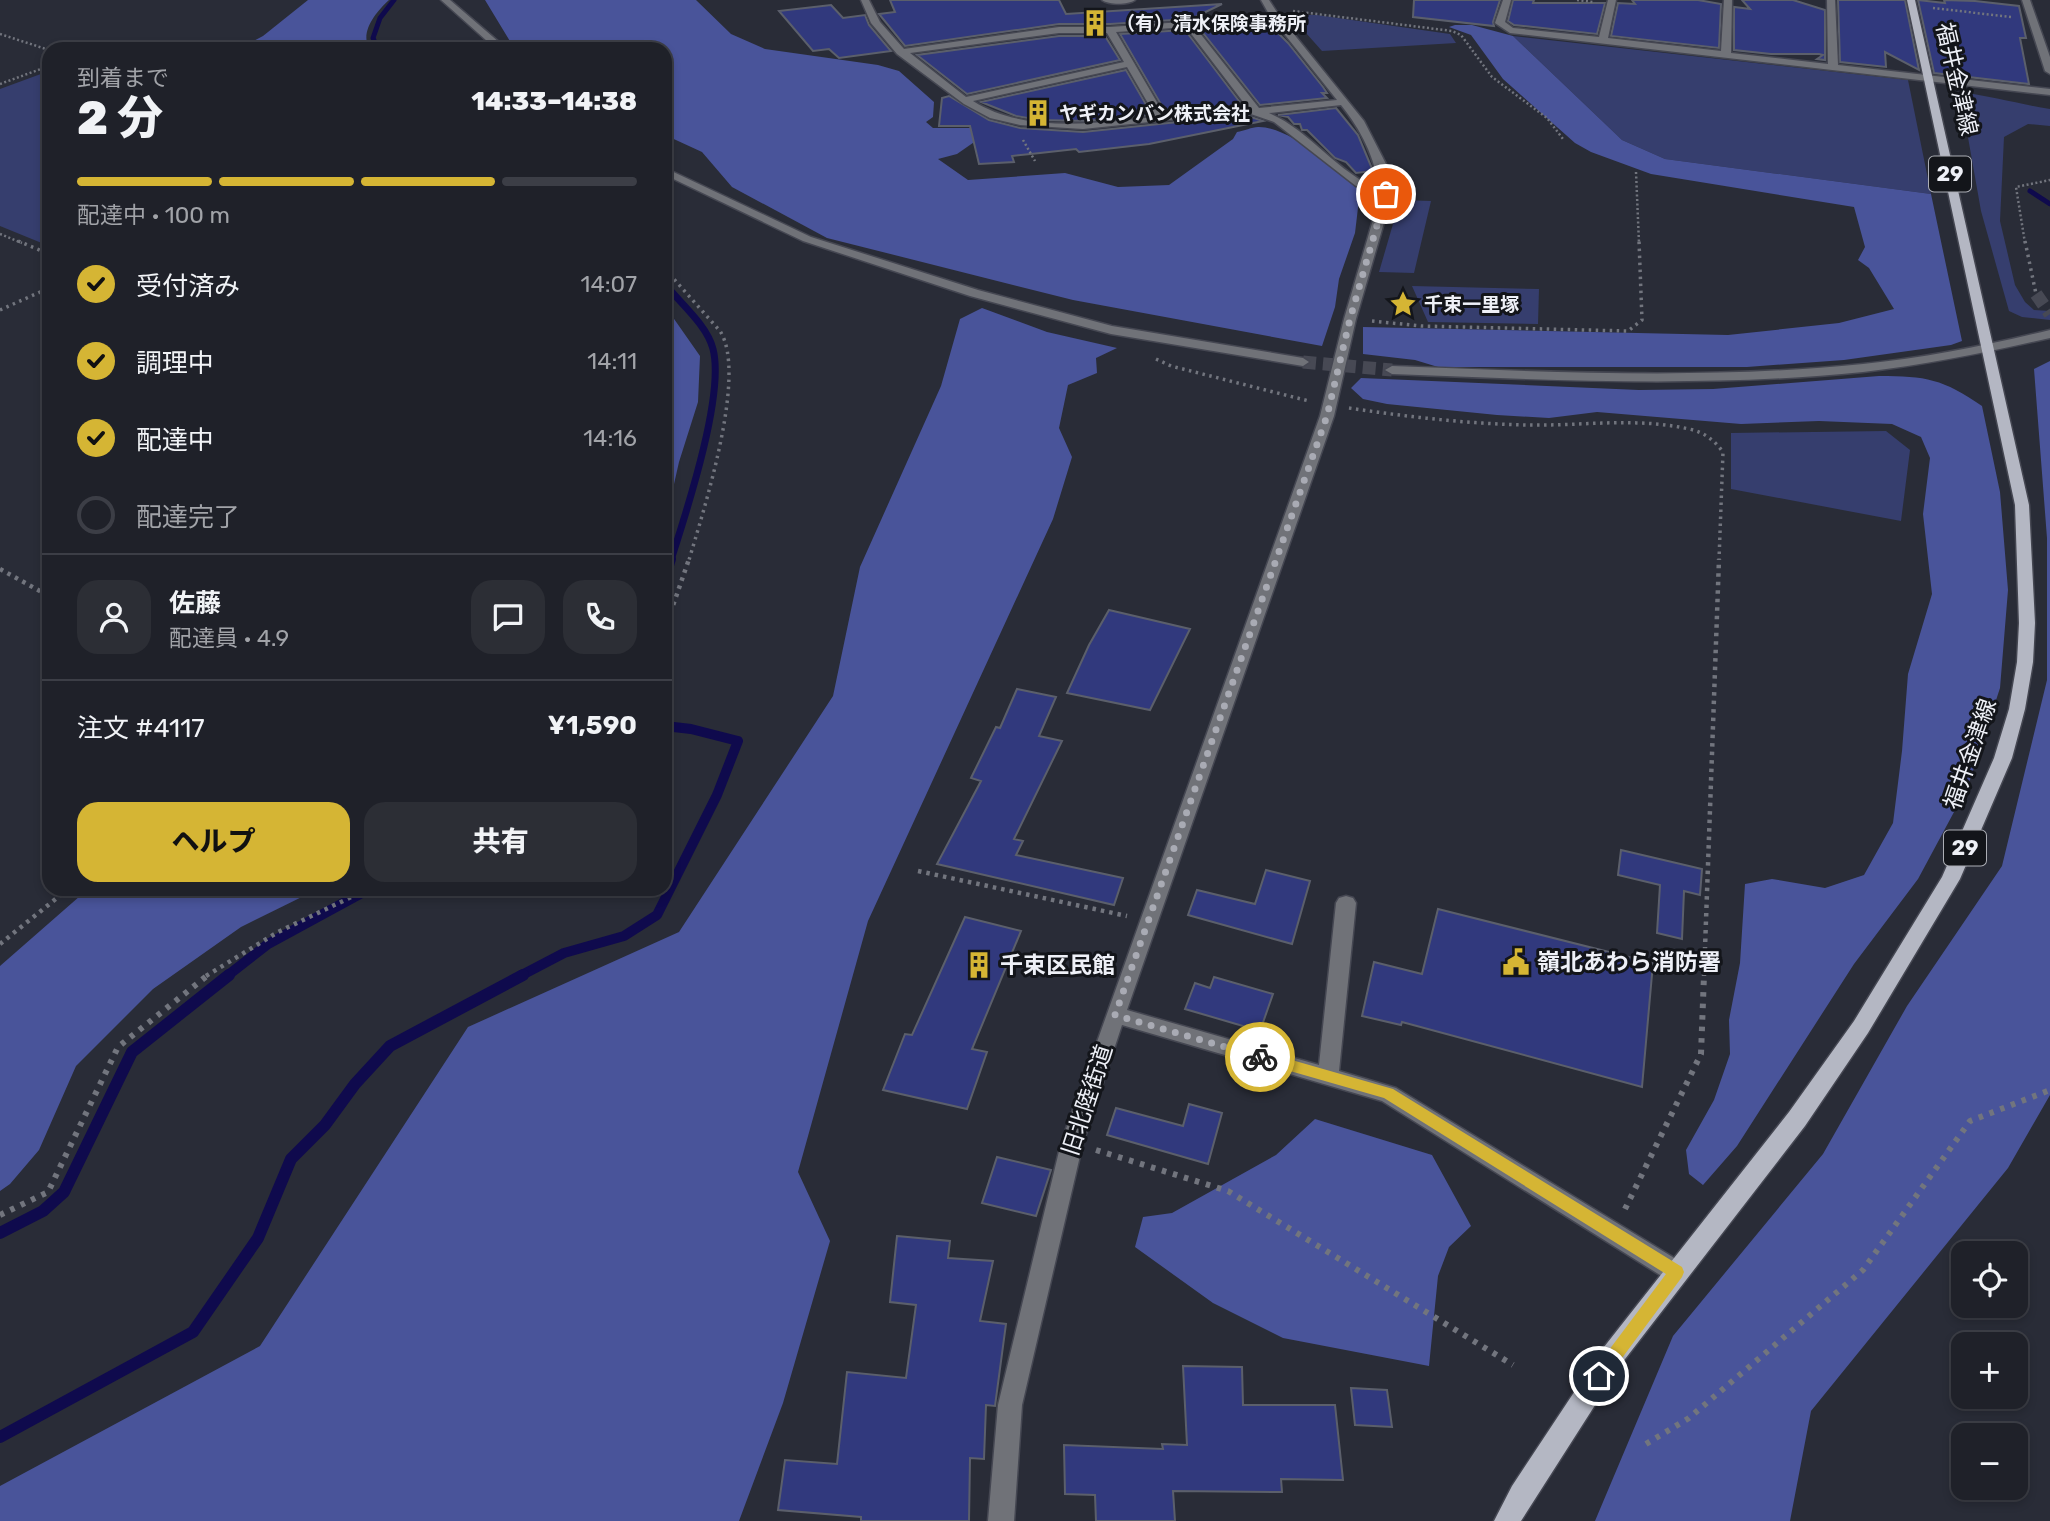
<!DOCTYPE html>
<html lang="ja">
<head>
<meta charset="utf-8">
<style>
	:root { --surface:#1f2129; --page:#2c2e35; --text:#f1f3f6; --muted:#a1a3a8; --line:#3c3e46; --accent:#d5b534 }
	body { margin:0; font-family:Rubik,"Noto Sans JP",sans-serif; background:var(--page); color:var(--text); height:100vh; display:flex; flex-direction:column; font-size:26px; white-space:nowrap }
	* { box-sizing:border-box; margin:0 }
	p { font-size:23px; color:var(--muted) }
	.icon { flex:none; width:38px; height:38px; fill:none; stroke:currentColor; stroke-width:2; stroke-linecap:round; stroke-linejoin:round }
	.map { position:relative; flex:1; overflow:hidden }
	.side { position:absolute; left:42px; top:42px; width:630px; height:854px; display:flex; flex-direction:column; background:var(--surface); border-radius:21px; box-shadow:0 4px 10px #0003,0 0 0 2px var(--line) }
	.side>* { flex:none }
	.tools { position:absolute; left:1951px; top:1241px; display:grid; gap:14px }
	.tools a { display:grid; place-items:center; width:77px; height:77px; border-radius:14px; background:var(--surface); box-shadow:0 4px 10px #0003,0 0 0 2px var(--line); font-size:35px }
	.pin { position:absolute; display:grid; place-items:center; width:60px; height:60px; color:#fff; margin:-30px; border:4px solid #fff; border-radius:50%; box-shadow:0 2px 7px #0007 }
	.courier { position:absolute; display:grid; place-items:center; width:70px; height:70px; margin:-35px; border:5px solid #d5b534; border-radius:50%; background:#fff; color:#222; box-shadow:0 2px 9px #0007 }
	.overview em { font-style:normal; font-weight:800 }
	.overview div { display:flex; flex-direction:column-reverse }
	.overview { display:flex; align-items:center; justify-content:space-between; height:119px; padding:0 35px }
	h1 { font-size:46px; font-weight:800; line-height:52px }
	.bar { display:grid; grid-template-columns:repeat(4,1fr); gap:10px 7px; align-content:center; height:84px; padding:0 35px }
	.bar i { height:9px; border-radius:5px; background:var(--line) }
	.bar .selected { background:var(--accent) }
	.bar p { grid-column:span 4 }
	.line { display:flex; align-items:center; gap:18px; padding:0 35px; border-top:2px solid var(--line) }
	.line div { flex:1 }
	.round { display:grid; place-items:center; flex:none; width:74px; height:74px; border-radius:21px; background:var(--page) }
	ol { padding:0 35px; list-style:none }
	li { display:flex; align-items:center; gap:21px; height:77px }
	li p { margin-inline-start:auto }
	li .icon { padding:7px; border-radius:50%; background:var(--accent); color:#111; stroke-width:4 }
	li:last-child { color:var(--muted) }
	li i { width:38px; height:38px; border:4px solid var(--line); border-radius:50% }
	.primary-button { display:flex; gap:14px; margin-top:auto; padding:14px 35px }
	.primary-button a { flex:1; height:80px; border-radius:21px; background:var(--accent); color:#111; font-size:28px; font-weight:800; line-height:80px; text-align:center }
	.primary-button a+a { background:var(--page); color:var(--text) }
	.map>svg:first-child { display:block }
	.green { fill:#363e6e }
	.forest { fill:#49549a }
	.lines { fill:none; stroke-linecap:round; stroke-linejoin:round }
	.stream-far3 { stroke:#0f0a4d; stroke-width:5 }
	.stream-far2 { stroke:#0f0a4d; stroke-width:7 }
	.stream-far1 { stroke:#0f0a4d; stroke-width:10 }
	.stream { stroke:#0f0a4d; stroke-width:12 }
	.building { fill:#31397d; stroke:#5b5f6b; stroke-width:2 }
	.minor-tunnel { stroke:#474954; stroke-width:13; stroke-dasharray:13 7; stroke-linecap:butt }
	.minor-casing { stroke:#454752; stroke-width:3 }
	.major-casing { stroke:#454752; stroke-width:3 }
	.path-far3 { stroke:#72757e; stroke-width:2.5; stroke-dasharray:2 2.5; stroke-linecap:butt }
	.path-far2 { stroke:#72757e; stroke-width:3.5; stroke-dasharray:2.5 4.5; stroke-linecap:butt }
	.path-far1 { stroke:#72757e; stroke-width:4.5; stroke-dasharray:3.5 5; stroke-linecap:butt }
	.path { stroke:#72757e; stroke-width:6; stroke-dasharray:4.5 7; stroke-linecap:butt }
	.minor { fill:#707278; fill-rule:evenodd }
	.major { fill:#b4b7c3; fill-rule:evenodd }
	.route { fill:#d5b534 }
	.done { stroke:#a9abb4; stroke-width:7; stroke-dasharray:0 12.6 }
	.labels { text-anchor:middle; stroke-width:6; stroke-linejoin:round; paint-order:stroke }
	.far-poi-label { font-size:19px; font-weight:bold; fill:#eef0f7; stroke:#13151a; text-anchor:start }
	.shield { fill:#13151a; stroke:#acaeb5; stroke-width:2 }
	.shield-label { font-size:21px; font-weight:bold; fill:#eef0f7 }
	.street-label { font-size:23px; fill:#eef0f7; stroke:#13151a }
	.poi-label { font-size:23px; font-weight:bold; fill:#eef0f7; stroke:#13151a; text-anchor:start }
</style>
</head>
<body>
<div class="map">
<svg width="2050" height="1521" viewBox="0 0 2050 1521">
	<rect width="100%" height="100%" fill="#292c37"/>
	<path class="green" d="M1290,15H1317L1450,34L1456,43L1322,51Z
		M1513,36L1908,80L1931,194L1665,159L1622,140Z
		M49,71V246L0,226V89Z
		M1960,92C1991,96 2019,104 2050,109V126L2028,124L2004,137L2000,221L2015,285L2025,302L2034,310L2050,311V320L2022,317L2009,311L1981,211Z
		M1400,200L1431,201L1414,273L1379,272Z
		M1412,286L1539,289L1538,324L1428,322Z
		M1886,431L1910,450L1901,521L1731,489V433Z"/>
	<path class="forest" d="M308,0H389C376,12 360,31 369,49H238L263,36Z
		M485,0H696L731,34L765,49L878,65L899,71L934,102L933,117L926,122L933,128H974L980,138L957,154L938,159L968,180L1065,173L1118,187L1169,185L1233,139L1237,132C1244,131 1252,127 1258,127C1289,126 1339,170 1360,191L1355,233L1339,279L1335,307L1322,346L1073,300L827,238L732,187L702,152L665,135V49H519L511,43Z
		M1455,25H1472L1513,36L1622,140L1665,159L1931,194L1962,341L1951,345L1844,360L1747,367H1438L1415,360L1363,354V327L1728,335L1839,323L1894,309L1869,268L1858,260L1865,247L1854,207L1651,174L1591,152L1575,143L1503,79L1471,35L1449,27Z
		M665,306L700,356L698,402L679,462L665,524Z
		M982,308L1047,332L1117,348L1096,358L1097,373L1068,385L1059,428L1072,457L1053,519L868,921L798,1172L830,1241L783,1403L739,1521H0V1486L260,1346L468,1027L679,932L833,696L860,567L941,386L960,319Z
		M2050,361V1095L2008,1168L1811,1411L1790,1521H1595L1673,1336L1823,1154L1907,1006L2002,866L2047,680V538L2034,369Z
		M1879,376C1926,376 1943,379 1982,406L2000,492L2008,590L2000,688L1968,786L1918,879L1854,964L1737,1146L1703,1185L1689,1174L1686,1150L1714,1100L1730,1054L1729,1020L1740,963L1745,884L1772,879L1825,888L1864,875L1893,823L1902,751L1908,674L1932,594L1923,514L1930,458L1921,437L1892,424L1819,421L1741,424L1597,412L1549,418L1497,415L1387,404L1363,399L1351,388L1361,378L1639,390L1713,389Z
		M88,889H318L241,927L153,989L76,1066L39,1150L10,1184L0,1191V966Z
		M1315,1119L1432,1155L1471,1226L1449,1247L1438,1276L1429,1366L1283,1338L1213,1303L1135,1247L1143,1217L1172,1213L1276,1155Z"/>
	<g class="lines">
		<path class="stream-far3" d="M378,49L373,38L380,18L394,0
			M2030,191L2050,204"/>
		<path class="stream-far2" d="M665,284C680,303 707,325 713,349C725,395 686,513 671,560"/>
		<path class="stream-far1" d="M665,578L671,559
			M227,976L268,944L369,889
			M520,976L564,953L624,936L657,915L717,795L738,741L691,729L665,726"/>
		<path class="stream" d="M0,1233L43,1211L64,1192L132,1052L229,975
			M0,1437L193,1332L258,1238L291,1159L325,1125L355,1084L390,1046L523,975"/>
	</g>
	<path class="building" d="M890,0H1059L1066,14L1222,4L1193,18H1205L1110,24H1059L905,46L879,14L895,12Z
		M1414,0H1500L1493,22L1494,26L1413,17Z
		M1513,0H1534L1533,3H1605L1597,34L1514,25L1508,21Z
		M1632,0H1698L1721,4L1719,48L1611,36L1618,3L1635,4Z
		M1742,0H1793L1825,10V60L1817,59L1823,55L1819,54H1771L1734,50V7L1750,9Z
		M1838,0H1905L1919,70L1885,52L1886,67L1840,62Z
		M1918,0L1945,3L1944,0L1975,1L2019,6L2026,38H2020L2029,84L1934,73Z
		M831,5L843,18L865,15L869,25L891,51L839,58L829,49L813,51L779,11Z
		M1269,24L1288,43L1323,87L1327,93H1322L1327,98L1260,105L1200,29Z
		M1185,30L1242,105L1166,113L1120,34Z
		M1059,36H1105L1120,60L967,94L917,55Z
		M1126,70L1152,115L1086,121L1039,120L1016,116L981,102Z
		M949,96L989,120L1020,128L1083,132L1245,115L1263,121L1149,144L1079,152L1076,149L1040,153L1012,156L1014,162L979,164L970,126H939L942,98Z
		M1336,108L1358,135L1373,171L1356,173L1346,162L1335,158L1307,130H1302L1300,124H1294L1288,117L1278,115Z
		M1109,610L1190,629L1150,710L1067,693L1089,645Z
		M1017,689L1056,697L1039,736L1062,741L1014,839L1023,841L1016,855L1123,878L1114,905L937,864L981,781L971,778L996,727L1000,728Z
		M1621,850L1702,869L1700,895L1684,891L1682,939L1657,933L1660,885L1618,875Z
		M1266,870L1310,881L1292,944L1188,915L1197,890L1255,904Z
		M1438,909L1653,963L1642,1087L1402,1022L1401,1025L1362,1016L1374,962L1422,974Z
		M965,917L1021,931L972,1049L987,1052L967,1109L883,1090L905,1034L912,1035Z
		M1214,977L1273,994L1260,1031L1185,1009L1195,983L1210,988Z
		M1189,1104L1222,1113L1208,1164L1107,1135L1116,1108L1183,1126Z
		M997,1157L1051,1170L1036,1216L982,1203Z
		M897,1236L950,1241L948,1258L993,1261L980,1321L1006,1324L995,1406L986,1405L984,1459L970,1458L969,1521H861V1517L778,1510L785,1460L837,1464L847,1372L906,1378L916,1305L890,1302Z
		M1183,1366L1242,1367L1243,1405H1335L1343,1480L1281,1479L1282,1492L1173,1491L1175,1521H1096L1095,1495L1065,1494L1064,1445L1163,1449L1162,1444L1187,1445Z
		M1351,1388L1387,1390L1392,1427L1355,1425Z"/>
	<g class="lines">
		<path class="minor-tunnel" d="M2036,294L2050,314
			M1303,362L1392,370"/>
		<defs>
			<path id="minor" d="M441,0H450L507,49H496Z
				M861,0H869L880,22L904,49L1059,27H1110L1270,16L1261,0H1269L1280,17L1364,121L1386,164L1392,195L1356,319L1334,416L1127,1010L1319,1065L1336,903L1339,898L1346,896L1353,898L1356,903L1339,1071L1396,1088L1684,1264L1688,1272L1684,1280L1676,1283L1668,1280L1382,1101L1122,1025L1083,1143L1022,1405L1014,1521H988L998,1405L1061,1143L1320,416L1344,319L1380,196L1356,186L1274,122L1245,112L1083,129L1020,125L990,118L964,104L897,54L871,23ZM1274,21L1337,100L1259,108L1195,27ZM1186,27L1247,107L1165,116L1116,32ZM1059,33H1107L1124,62L966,97L910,53ZM1127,67L1156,117C1098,123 1025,134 973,101ZM1341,105C1361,130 1375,157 1379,189C1337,173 1311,131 1269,113Z
				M1102,0H1135C1128,5 1109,5 1102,0Z
				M1503,0H1511L1505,22L1513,28L1599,37L1608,0H1616L1608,38L1721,51L1724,0H1732L1731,53L1828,64L1827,0H1835L1838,65L2050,89V95L1510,33L1495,23Z
				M2022,0H2030L2050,57V74L2045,71Z
				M665,168L811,237L978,290L1112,326L1303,358L1309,362L1303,366L1111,334L970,296L803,241L665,175Z
				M2050,330V338C1988,352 1926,365 1863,372C1706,388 1549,380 1392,374L1385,370L1392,366C1549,372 1706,380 1863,364C1926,358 1988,345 2050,330Z"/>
			<path id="major" d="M1907,0H1915L2029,505L2035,623L2033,662L2025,709L2012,758L1960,879L1868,1033L1805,1126L1622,1363L1521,1521H1494L1512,1486L1604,1347L1789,1112L1854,1021L1942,877L1994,758L2009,709L2017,662L2019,623L2015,505Z"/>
		</defs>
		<use href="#minor" class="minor-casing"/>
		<use href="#major" class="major-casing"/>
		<path class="path-far3" d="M1577,0L1593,2
			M1933,8L2011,17
			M1293,11L1452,31L1461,35L1492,77L1547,118L1563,139
			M0,34L49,50
			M0,84L49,66
			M1023,140L1035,161
			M1636,172L1639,243
			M0,234L22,243
			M2025,243L2016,187L2050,180"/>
		<path class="path-far2" d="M18,241L49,254
			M2025,241L2036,294
			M665,269L720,331C748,374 703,512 689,560
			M0,310L49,288
			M1372,321L1421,326L1628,331L1642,320L1639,241
			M1156,359L1171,366L1309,401
			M1349,408C1409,417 1469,424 1529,425C1582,426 1636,417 1689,429C1704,432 1714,440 1723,452L1719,560"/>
		<path class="path-far1" d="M0,569L49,596
			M665,629L689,559
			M918,871L1127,916
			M0,944L68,889
			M206,976L278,932L368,889
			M1704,976L1719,559"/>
		<path class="path" d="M1096,1150L1228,1191L1513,1365
			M1625,1209L1701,1054L1704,975
			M0,1215L48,1192L118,1047L208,975
			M1646,1444L1689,1418L1863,1270L1970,1121L2050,1090"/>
		<use href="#minor" class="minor"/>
		<use href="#major" class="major"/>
	</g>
	<path class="route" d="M1260,1051L1393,1089L1682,1267L1684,1272L1682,1277L1605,1381L1599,1384L1594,1381L1591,1376L1594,1370L1666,1274L1384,1098L1255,1061L1253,1057Z"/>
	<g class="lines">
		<path class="done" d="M1260,1057L1115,1015L1327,416L1350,319L1386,194"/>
	</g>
	<defs>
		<symbol id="building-bare" viewBox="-9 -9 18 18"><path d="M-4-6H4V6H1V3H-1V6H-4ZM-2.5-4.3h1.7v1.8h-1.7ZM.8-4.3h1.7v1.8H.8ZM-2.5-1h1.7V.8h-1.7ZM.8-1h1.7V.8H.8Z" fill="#d5b534" stroke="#13151a" stroke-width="2.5" paint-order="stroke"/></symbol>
		<symbol id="sight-bare" viewBox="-9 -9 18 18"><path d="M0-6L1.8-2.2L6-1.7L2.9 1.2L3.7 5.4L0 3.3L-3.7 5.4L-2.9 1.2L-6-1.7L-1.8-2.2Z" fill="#d5b534" stroke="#13151a" stroke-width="2.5" paint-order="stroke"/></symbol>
		<symbol id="civic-bare" viewBox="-9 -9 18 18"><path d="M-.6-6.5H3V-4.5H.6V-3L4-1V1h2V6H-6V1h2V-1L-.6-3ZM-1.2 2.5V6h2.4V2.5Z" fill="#d5b534" stroke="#13151a" stroke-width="2.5" paint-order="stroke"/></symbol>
	</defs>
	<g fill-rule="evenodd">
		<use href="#building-bare" x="1076" y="4" width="38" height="38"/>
		<use href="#building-bare" x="1019" y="94" width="38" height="38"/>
		<use href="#sight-bare" x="1384" y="285" width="38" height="38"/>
		<use href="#civic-bare" x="1497" y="943" width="38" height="38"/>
		<use href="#building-bare" x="960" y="946" width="38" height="38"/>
	</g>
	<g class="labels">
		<g class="far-poi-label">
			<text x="1116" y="30">（有）清水保険事務所</text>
			<text x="1059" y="120">ヤギカンバン株式会社</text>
			<text x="1424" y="311">千束一里塚</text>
		</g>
		<g class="shield">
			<rect x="1929" y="156.5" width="42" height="35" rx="5"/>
			<rect x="1944" y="830.5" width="42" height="35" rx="5"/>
		</g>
		<g class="shield-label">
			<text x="1950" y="181">29</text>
			<text x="1965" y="855">29</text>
		</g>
		<g class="street-label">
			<text transform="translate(1957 79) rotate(77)" y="8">福井金津線</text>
			<text transform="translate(1970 754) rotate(-71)" y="8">福井金津線</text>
			<text transform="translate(1087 1100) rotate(-72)" y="8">旧北陸街道</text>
		</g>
		<g class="poi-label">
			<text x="1537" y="970">嶺北あわら消防署</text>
			<text x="1000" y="973">千束区民館</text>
		</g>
	</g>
</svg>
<div class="tools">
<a><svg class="icon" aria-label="locate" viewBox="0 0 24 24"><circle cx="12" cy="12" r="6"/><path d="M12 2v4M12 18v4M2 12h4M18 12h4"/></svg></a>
<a>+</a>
<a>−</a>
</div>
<div class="pin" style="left:1386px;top:194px;background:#ea580c"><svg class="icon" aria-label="bag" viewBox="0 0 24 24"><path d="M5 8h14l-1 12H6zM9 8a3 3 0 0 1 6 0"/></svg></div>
<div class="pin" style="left:1599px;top:1376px;background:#1f2937"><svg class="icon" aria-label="home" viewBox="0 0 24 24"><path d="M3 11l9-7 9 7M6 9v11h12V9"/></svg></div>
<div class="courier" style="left:1260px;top:1057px"><svg class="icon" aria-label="bike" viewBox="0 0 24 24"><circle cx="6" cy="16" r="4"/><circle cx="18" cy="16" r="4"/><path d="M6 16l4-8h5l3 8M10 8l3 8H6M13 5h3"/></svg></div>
<section class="side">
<div class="overview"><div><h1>2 分</h1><p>到着まで</p></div><em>14:33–14:38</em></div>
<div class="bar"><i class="selected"></i><i class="selected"></i><i class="selected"></i><i></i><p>配達中 · 100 m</p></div>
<ol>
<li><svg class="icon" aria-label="check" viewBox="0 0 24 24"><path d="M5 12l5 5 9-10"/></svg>受付済み<p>14:07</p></li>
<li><svg class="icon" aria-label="check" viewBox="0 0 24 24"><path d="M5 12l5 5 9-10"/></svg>調理中<p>14:11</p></li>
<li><svg class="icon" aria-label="check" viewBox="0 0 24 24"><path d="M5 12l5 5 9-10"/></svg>配達中<p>14:16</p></li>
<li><i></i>配達完了</li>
</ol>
<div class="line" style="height:126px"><a class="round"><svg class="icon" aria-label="person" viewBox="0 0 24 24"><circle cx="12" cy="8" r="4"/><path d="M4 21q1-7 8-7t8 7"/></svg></a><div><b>佐藤</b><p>配達員 · 4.9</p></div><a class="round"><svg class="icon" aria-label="chat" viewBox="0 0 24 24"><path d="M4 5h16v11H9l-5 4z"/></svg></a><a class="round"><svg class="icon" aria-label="phone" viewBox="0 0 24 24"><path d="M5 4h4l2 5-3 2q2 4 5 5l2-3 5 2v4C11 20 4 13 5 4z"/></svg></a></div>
<div class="line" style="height:91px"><div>注文 #4117</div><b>¥1,590</b></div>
<div class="primary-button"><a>ヘルプ</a><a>共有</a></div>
</section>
</div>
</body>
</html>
